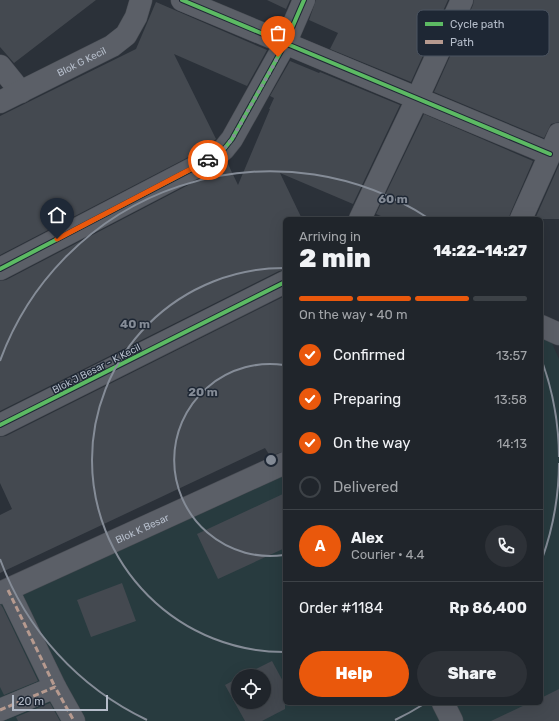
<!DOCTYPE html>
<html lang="en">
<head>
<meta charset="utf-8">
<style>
	:root { --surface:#20252b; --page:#2d3137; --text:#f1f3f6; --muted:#a2a5a9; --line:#3d4247; --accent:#ea580c }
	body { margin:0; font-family:Rubik,sans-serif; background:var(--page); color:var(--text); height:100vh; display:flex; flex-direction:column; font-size:15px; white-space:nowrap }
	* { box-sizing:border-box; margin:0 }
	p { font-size:13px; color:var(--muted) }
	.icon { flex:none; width:22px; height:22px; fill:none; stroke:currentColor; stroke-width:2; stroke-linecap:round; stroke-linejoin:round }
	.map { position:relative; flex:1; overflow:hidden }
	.drawer { position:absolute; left:283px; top:217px; width:260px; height:488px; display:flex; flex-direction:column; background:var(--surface); border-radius:6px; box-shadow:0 4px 16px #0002,0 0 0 1px var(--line) }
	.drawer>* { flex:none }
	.fabs { position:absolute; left:231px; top:669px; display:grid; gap:8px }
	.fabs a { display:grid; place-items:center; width:40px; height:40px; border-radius:50%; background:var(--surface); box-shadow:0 4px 16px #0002,0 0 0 1px var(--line); font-size:20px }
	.scale { position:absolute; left:12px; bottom:10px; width:96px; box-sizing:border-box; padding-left:4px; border:2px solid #b5bdca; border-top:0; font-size:11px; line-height:14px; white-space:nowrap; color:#b5bdca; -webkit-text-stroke:3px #1e2734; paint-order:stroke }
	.pin { position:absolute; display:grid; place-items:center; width:34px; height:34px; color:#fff; margin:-41px -17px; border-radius:50% 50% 50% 0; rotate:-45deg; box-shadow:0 0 4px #0007 }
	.pin .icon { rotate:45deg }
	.courier { position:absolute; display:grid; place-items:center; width:40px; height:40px; margin:-20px; border:3px solid #ea580c; border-radius:50%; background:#fff; color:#222; box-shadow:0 1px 5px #0007 }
	.head em { font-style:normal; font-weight:800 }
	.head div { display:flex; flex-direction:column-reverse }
	.head { display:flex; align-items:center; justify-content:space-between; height:68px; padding:0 16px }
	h1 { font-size:26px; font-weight:800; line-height:30px }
	.bar { display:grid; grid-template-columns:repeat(4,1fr); gap:6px 4px; align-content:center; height:48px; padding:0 16px }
	.bar i { height:5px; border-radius:3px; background:var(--line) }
	.bar .selected { background:var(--accent) }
	.bar p { grid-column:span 4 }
	.line { display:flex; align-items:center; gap:10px; padding:0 16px; border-top:1px solid var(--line) }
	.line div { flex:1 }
	.round { display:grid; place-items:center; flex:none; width:42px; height:42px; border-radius:21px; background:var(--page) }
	ol { padding:0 16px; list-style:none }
	li { display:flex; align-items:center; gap:12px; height:44px }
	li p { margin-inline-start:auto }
	li .icon { padding:4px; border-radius:50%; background:var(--accent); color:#fff; stroke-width:4 }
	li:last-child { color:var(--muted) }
	li i { width:22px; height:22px; border:2px solid var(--line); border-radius:50% }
	.button { display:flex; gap:8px; margin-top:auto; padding:8px 16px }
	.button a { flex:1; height:46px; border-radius:24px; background:var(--accent); color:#fff; font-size:16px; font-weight:800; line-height:46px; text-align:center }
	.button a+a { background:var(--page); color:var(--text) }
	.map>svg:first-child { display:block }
	.green { fill:#283b3f; fill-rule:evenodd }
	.building { fill:#444950 }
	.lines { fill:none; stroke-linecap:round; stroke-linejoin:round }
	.minor-casing { stroke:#494d54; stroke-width:23 }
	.minor { stroke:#5b5f67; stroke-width:22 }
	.quiet { stroke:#b69a8f; stroke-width:3; stroke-dasharray:6 3; stroke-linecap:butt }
	.cycleway-casing { stroke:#1e2734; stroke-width:6 }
	.cycleway { stroke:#5cba63; stroke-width:4 }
	.done { stroke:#858c97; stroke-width:4; stroke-dasharray:0 7.2 }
	.route { stroke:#ea580c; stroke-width:5 }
	.ring { fill:none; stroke:#858c97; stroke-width:2 }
	.labels { text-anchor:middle; stroke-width:3; stroke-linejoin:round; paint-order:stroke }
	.street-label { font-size:10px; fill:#b5bdca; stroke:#1e2734 }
	.key { fill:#1e2734; stroke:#4b5461; stroke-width:1 }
	.key-label { font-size:11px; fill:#b5bdca }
	.centre { fill:#858c97; stroke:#1e2734; stroke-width:2 }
	.ring-label { font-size:12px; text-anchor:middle; font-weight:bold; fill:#858c97; stroke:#1e2734; stroke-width:3; stroke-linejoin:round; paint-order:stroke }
</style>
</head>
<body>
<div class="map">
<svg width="559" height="721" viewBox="0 0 559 721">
	<rect width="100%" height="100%" fill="#2b3139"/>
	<path class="green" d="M541,337L551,341L559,359V721H0V600L285,471V703H541ZM238,676H264V702H238Z"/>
	<path class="building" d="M0,0H96L14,63L0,47Z
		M267,0H290L286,9Z
		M316,0H448L411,82L330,49L338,33L309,20Z
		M474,0H559V122L551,124L544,138L434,92L473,5Z
		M156,2L267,50L247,86L174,54L216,139L206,148L0,255V116L136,49Z
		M290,61L319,73L320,72L400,105L353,204L280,173L302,219H285V270L279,271L0,411V281L6,280L219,169L227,162L238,185L270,109H269L274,98L270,96Z
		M424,114L533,161L510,214L509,219H388L376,214Z
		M559,165V219H535Z
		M285,296V451L270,456L265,448L0,573V515L12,509L0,483V437L6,436Z
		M285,493V548L218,579L197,534Z
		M122,583L136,621L91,637L77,600Z
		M0,605H1L3,608L38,681L4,695L0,687Z
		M272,661L285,685V709L262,721H245L225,685L238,678V702H264V676H242Z
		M559,689V721H491L529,703H541V698Z
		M50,703L60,721H18L16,717Z"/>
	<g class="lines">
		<defs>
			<g id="minor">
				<path d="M182,0C304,52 428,102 550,154"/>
				<path d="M0,66L21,92"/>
				<path id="s1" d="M0,102L112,46L126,35L136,17L141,0"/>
				<path d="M360,219L418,97L462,0"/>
				<path d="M521,219L559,134"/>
				<path d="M0,269L213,158L224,149L232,139L285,44L304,0"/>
				<path d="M541,326L559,334"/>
				<path d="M0,425L285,282"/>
				<path d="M8,590L55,687"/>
				<path id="s2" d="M0,593L285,463"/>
				<path d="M443,703L452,721"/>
				<path d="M0,710L55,687L74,721"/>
			</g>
		</defs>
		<use href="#minor" class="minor-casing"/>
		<use href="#minor" class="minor"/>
		<path class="quiet" d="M8,590L55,687
			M0,710L55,687L74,721"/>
		<defs>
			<path id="cycleway" d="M182,0C304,52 428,102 550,154
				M0,269L213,158L224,149L232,139L285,44L304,0
				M0,425L285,282"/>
		</defs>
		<use href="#cycleway" class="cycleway-casing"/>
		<use href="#cycleway" class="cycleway"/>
	</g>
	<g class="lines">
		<path class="done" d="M208,160L224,149L232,139L278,57"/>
		<path class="route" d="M57,239L208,160"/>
	</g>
	<g class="ring">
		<path d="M284 555A96 96 0 1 1 284 365"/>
		<path d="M284 652A192 192 0 1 1 284 268"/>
		<path d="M559 463A288 288 0 0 1 542 559M424 704A288 288 0 0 1 395 720M147 720A288 288 0 0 1 0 559M0 361A288 288 0 0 1 428 218M542 361A288 288 0 0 1 559 457"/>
	</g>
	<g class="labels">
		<g class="street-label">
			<text dy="4" stroke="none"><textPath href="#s1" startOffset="91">Blok G Kecil</textPath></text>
			<text transform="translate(96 368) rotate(-27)" y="4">Blok J Besar - K Kecil</text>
			<text dy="4" stroke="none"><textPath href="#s2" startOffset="156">Blok K Besar</textPath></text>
		</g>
	</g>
	<rect x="417" y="10" width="132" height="46" rx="6" class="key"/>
	<rect x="425" y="22" width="18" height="4" fill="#5cba63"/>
	<rect x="425" y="40" width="18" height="4" fill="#b69a8f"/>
	<g class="key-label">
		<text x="450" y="28">Cycle path</text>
		<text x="450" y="46">Path</text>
	</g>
	<circle cx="271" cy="460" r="6" class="centre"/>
	<g class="ring-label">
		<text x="393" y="203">60 m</text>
		<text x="135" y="328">40 m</text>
		<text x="203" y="396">20 m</text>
	</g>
</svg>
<div class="fabs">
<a><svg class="icon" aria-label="locate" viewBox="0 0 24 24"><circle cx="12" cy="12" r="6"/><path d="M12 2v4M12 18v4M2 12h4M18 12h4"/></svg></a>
</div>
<div class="scale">20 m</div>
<div class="pin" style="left:278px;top:57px;background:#ea580c"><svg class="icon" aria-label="bag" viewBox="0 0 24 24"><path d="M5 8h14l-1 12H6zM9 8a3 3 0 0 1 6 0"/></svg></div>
<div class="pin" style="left:57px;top:239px;background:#1f2937"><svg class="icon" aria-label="home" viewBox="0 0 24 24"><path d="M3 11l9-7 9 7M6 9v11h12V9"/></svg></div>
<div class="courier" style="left:208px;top:160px"><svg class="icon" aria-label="car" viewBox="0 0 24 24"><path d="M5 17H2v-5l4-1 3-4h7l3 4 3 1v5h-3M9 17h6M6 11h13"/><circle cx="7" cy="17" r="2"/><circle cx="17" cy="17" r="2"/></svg></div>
<section class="drawer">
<div class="head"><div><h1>2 min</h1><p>Arriving in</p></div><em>14:22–14:27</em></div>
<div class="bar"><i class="selected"></i><i class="selected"></i><i class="selected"></i><i></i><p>On the way · 40 m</p></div>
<ol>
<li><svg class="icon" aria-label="check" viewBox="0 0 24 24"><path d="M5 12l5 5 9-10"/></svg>Confirmed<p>13:57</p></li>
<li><svg class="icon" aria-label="check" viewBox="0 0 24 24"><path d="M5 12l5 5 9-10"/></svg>Preparing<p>13:58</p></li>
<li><svg class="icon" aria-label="check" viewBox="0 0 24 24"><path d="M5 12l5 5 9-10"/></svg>On the way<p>14:13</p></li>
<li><i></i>Delivered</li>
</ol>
<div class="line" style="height:72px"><b class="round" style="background:var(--accent);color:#fff">A</b><div><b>Alex</b><p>Courier · 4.4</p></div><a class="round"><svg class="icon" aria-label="phone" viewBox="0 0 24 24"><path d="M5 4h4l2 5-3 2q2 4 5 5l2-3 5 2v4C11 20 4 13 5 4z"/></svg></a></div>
<div class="line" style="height:52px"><div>Order #1184</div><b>Rp 86,400</b></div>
<div class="button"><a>Help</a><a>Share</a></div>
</section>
</div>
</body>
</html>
